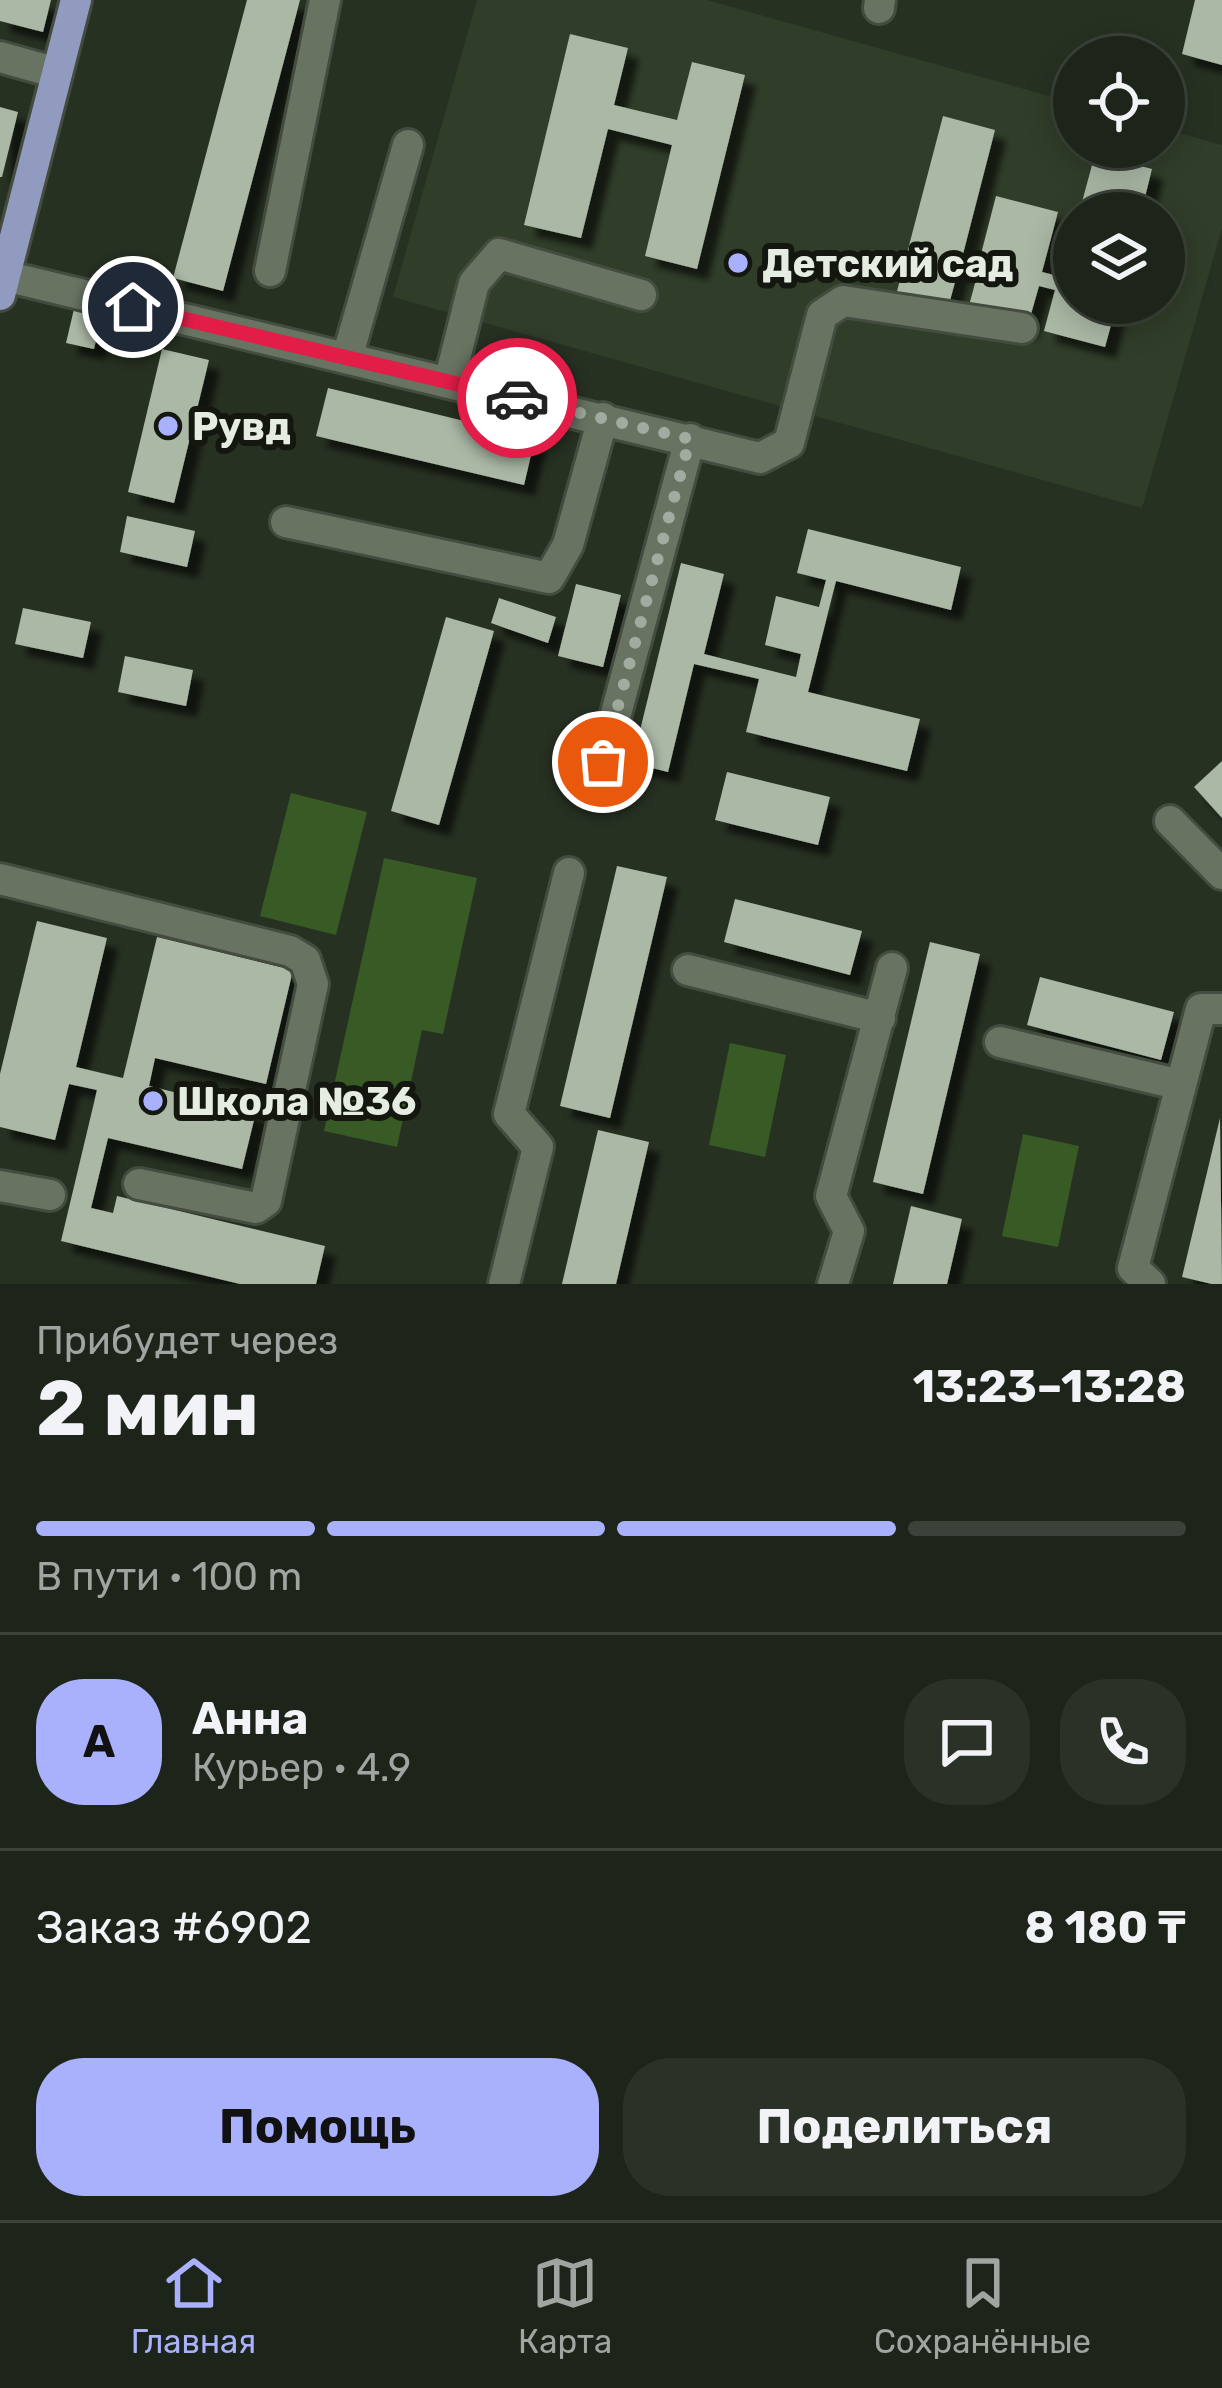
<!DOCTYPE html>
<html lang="ru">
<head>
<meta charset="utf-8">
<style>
	:root { --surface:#1d251a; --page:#2a3127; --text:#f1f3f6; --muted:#a0a5a2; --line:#3b4239; --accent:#a9b0fc }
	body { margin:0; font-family:Rubik,sans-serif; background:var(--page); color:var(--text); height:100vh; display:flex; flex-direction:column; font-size:45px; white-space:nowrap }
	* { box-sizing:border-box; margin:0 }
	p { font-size:39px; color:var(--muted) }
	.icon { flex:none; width:66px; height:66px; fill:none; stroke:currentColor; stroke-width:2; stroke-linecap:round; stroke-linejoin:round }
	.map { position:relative; height:1284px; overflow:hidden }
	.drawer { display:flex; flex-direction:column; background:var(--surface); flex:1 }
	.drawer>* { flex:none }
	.buttons { position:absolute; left:1053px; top:36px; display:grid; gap:24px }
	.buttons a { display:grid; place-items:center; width:132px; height:132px; border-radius:50%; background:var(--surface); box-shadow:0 6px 30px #0003,0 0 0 3px var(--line); font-size:60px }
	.pin { position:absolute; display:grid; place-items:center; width:102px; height:102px; color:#fff; margin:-51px; border:6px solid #fff; border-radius:50%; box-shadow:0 3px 12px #0007 }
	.courier { position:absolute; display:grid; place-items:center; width:120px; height:120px; margin:-60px; border:9px solid #e11d48; border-radius:50%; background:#fff; color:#222; box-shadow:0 3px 15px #0007 }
	.summary em { font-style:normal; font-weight:700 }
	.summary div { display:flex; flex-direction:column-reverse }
	.summary { display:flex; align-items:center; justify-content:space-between; height:204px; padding:0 36px }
	h1 { font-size:78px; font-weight:700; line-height:90px }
	.bar { display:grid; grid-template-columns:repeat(4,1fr); gap:18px 12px; align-content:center; height:144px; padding:0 36px }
	.bar i { height:15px; border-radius:9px; background:var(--line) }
	.bar .on { background:var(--accent) }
	.bar p { grid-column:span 4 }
	.line { display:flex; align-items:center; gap:30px; padding:0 36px; border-top:3px solid var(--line) }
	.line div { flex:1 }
	.round { display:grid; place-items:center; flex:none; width:126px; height:126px; border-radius:48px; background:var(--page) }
	.action { display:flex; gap:24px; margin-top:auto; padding:24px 36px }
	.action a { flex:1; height:138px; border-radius:48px; background:var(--accent); color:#111; font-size:48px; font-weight:700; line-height:138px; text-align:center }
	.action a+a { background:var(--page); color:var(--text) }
	.dock { display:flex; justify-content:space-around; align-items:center; height:168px; border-top:3px solid var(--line); background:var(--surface); font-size:33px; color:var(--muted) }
	.dock a { display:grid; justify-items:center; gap:6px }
	.dock .on { color:var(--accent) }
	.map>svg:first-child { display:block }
	.built { fill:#303d29; fill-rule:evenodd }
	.green { fill:#385a25 }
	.building { fill:#abb8a5; filter:url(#shadow) }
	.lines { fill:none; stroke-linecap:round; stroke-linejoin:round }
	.minor-casing { stroke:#434c3f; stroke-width:36 }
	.major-casing { stroke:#434c3f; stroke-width:36 }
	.minor { stroke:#687362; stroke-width:30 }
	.major { stroke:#919abf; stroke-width:30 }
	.done { stroke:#a2ab9f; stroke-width:12; stroke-dasharray:0 21.6 }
	.route { stroke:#e11d48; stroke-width:15 }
	.poi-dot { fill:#a9b0fc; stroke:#131710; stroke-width:4.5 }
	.labels { text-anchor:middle; stroke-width:12; stroke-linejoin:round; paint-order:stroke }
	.poi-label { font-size:39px; font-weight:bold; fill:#e5ece2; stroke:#131710; text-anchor:start }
</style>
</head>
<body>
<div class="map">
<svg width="1222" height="1284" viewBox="0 0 1222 1284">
	<defs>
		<filter id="shadow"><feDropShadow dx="11" dy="11" stdDeviation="3" flood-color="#0009"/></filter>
	</defs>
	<rect width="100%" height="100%" fill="#273122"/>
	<path class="built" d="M477,0H707L1074,103V147H1164V129L1222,145V228L1142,508L393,297ZM1074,213H1164V303H1074Z"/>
	<path class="green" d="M291,793L367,812L336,935L260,916Z
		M384,858L477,878L443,1034L422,1030L397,1147L324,1131Z
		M730,1043L786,1055L765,1157L709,1145Z
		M1023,1134L1079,1146L1058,1247L1002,1236Z"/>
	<path class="building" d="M0,0H51L43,32L0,21Z
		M247,0H300L223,291L173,278Z
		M1195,0H1222V65L1182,54Z
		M570,34L628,48L614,105L677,120L692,62L745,75L697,269L645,256L672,145L608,129L581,238L524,225Z
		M0,107L18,112L2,177H0Z
		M943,116L995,130L963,254L980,258L996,196L1058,212L1042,272L1062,277L1074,237V303H1117L1105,347L1044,331L1055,290L1039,286L1027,328L967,313L977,276L958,271L948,308L896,295Z
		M1095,154L1152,169L1141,213H1079Z
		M74,309L102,316L94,349L66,343Z
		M162,349L209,360L174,503L128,492Z
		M328,388L535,438L524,485L316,436Z
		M127,516L195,531L187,567L120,552Z
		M808,529L961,567L951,610L836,581L808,692L920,719L907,771L746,732L759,679L694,664L668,772L632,763L681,563L724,574L704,654L796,677L801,654L765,645L776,596L819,607L826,580L797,573Z
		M576,584L621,595L603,667L558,656Z
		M499,598L556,617L548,643L491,623Z
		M23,608L91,622L83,658L15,644Z
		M446,617L494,631L439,825L391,811Z
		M125,656L193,670L186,706L118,692Z
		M1222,761V818L1194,787Z
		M727,772L830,797L818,845L715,820Z
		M617,866L667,877L610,1118L560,1106Z
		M735,899L862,931L850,975L724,942Z
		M37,921L107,938L76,1067L123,1078L157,937L293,970L266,1084L155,1058L149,1086L256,1112L242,1169L108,1138L91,1208L113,1213L117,1196L325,1246L316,1284H240L61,1241L97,1090L69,1084L55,1140L0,1127V1074Z
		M930,942L980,954L923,1194L873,1182Z
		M1040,977L1174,1012L1161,1060L1027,1025Z
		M1220,1118L1222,1284H1212L1182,1277Z
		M598,1130L649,1142L616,1284H562Z
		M911,1206L962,1219L947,1284H893Z"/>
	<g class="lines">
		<defs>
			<path id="minor" d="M879,8L880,0
				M0,57L57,73
				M270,271L325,0
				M5,276L760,458L789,443L822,315L843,301L1022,328
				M347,358L408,145
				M449,382L474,283L499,254L641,295
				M286,522L549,578L568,545L603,418
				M603,762L690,439
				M1170,821L1222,874
				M0,879L290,951L305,960L313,984L266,1201L256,1208L139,1184
				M688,970L880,1018
				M1000,1042L1181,1085
				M0,1186L50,1195
				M504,1284L538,1147L509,1114L569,873
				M833,1284L849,1231L831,1196L892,968
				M1150,1284L1133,1268L1201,1009H1222"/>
			<path id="major" d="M0,295L76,0"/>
		</defs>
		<use href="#minor" class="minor-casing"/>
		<use href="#major" class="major-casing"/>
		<use href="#minor" class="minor"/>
		<use href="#major" class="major"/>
	</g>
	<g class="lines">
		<path class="done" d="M517,398L690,439L603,762"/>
		<path class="route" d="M133,307L517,398"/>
	</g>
	<g class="poi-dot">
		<circle cx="738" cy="263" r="12"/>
		<circle cx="168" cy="426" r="12"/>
		<circle cx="153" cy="1101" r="12"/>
	</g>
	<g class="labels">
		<g class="poi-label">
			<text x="762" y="277">Детский сад</text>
			<text x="192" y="440">Рувд</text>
			<text x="177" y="1115">Школа №36</text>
		</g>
	</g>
</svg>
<div class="buttons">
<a><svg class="icon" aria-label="locate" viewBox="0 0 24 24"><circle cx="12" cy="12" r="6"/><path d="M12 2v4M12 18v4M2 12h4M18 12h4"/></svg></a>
<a><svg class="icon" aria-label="layers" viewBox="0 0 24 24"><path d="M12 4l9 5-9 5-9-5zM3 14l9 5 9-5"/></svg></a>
</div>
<div class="pin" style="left:603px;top:762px;background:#ea580c"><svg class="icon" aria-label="bag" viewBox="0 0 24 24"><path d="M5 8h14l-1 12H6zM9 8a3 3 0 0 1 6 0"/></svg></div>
<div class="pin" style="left:133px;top:307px;background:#1f2937"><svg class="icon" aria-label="home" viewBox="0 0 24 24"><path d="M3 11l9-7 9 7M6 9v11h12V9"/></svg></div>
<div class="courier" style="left:517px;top:398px"><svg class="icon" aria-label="car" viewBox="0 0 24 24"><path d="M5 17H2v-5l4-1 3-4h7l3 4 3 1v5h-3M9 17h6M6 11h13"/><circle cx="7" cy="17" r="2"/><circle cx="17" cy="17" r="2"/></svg></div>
</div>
<section class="drawer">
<div class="summary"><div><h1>2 мин</h1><p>Прибудет через</p></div><em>13:23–13:28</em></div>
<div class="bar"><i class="on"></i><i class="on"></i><i class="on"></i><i></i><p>В пути · 100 m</p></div>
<div class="line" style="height:216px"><b class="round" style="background:var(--accent);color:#111">А</b><div><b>Анна</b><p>Курьер · 4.9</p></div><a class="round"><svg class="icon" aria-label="chat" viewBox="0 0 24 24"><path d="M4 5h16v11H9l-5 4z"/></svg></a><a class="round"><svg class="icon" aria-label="phone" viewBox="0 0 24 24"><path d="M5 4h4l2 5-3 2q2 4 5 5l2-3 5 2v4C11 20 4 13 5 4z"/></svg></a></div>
<div class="line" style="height:156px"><div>Заказ #6902</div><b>8 180 ₸</b></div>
<div class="action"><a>Помощь</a><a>Поделиться</a></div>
</section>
<nav class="dock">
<a class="on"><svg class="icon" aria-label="home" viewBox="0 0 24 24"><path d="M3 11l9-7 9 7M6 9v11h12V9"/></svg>Главная</a>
<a><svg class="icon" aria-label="map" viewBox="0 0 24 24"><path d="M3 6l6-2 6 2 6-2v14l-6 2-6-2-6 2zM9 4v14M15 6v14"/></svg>Карта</a>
<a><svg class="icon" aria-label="saved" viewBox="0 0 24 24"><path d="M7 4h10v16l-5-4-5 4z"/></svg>Сохранённые</a>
</nav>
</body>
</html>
